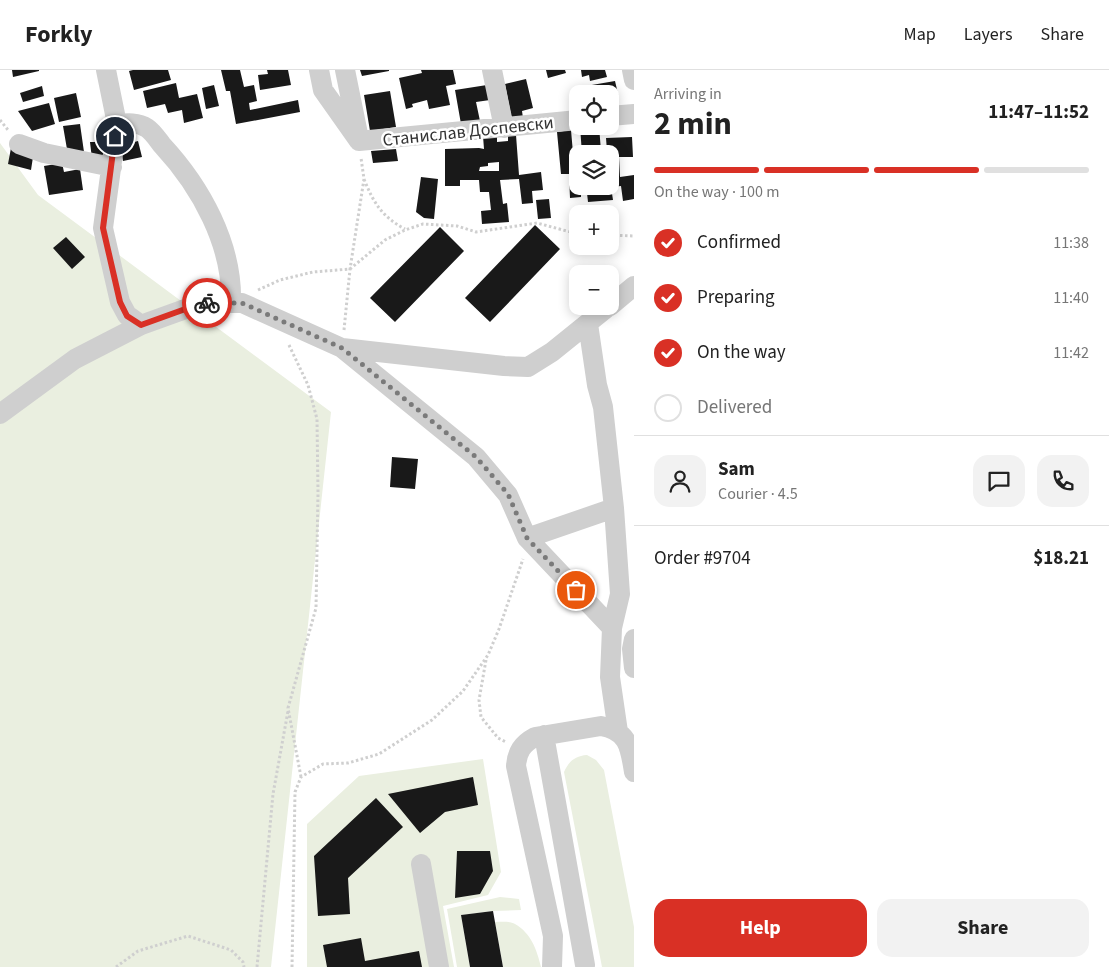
<!DOCTYPE html>
<html lang="en">
<head>
<meta charset="utf-8">
<style>
	:root { --surface:#fff; --page:#f2f2f2; --text:#222; --muted:#767676; --line:#e0e0e0; --accent:#d93025 }
	body { margin:0; font-family:"Source Sans 3",sans-serif; background:var(--page); color:var(--text); height:100vh; display:flex; flex-direction:column; font-size:19px; white-space:nowrap }
	* { box-sizing:border-box; margin:0 }
	p { font-size:16px; color:var(--muted) }
	.icon { flex:none; width:28px; height:28px; fill:none; stroke:currentColor; stroke-width:2; stroke-linecap:round; stroke-linejoin:round }
	.map { position:relative; flex:1; overflow:hidden }
	.sheet { display:flex; flex-direction:column; background:var(--surface); width:475px }
	.sheet>* { flex:none }
	.fabs { position:absolute; left:569px; top:15px; display:grid; gap:10px }
	.fabs a { display:grid; place-items:center; width:50px; height:50px; border-radius:10px; background:var(--surface); box-shadow:0 2px 12px #0003; font-size:25px }
	.pin { position:absolute; display:grid; place-items:center; width:42px; height:42px; color:#fff; margin:-21px; border:2px solid #fff; border-radius:50%; box-shadow:0 1px 5px #0007 }
	.courier { position:absolute; display:grid; place-items:center; width:50px; height:50px; margin:-25px; border:4px solid #d93025; border-radius:50%; background:#fff; color:#222; box-shadow:0 1px 6px #0007 }
	.overview em { font-style:normal; font-weight:700 }
	.overview div { display:flex; flex-direction:column-reverse }
	.overview { display:flex; align-items:center; justify-content:space-between; height:85px; padding:0 20px }
	h1 { font-size:32px; font-weight:700; line-height:38px }
	.bar { display:grid; grid-template-columns:repeat(4,1fr); gap:8px 5px; align-content:center; height:60px; padding:0 20px }
	.bar i { height:6px; border-radius:4px; background:var(--line) }
	.bar .current { background:var(--accent) }
	.bar p { grid-column:span 4 }
	.line { display:flex; align-items:center; gap:12px; padding:0 20px; border-top:1px solid var(--line) }
	.line div { flex:1 }
	.round { display:grid; place-items:center; flex:none; width:52px; height:52px; border-radius:15px; background:var(--page) }
	ol { padding:0 20px; list-style:none }
	li { display:flex; align-items:center; gap:15px; height:55px }
	li p { margin-inline-start:auto }
	li .icon { padding:5px; border-radius:50%; background:var(--accent); color:#fff; stroke-width:4 }
	li:last-child { color:var(--muted) }
	li i { width:28px; height:28px; border:2px solid var(--line); border-radius:50% }
	.button { display:flex; gap:10px; margin-top:auto; padding:10px 20px }
	.button a { flex:1; height:58px; border-radius:15px; background:var(--accent); color:#fff; font-size:20px; font-weight:700; line-height:58px; text-align:center }
	.button a+a { background:var(--page); color:var(--text) }
	header { display:flex; align-items:center; gap:30px; box-sizing:border-box; height:70px; padding:0 25px; background:var(--surface); border-bottom:1px solid var(--line) }
	header strong { font-size:24px }
	nav { display:flex; gap:28px; margin-inline-start:auto; font-size:18px }
	main { display:flex; flex:1; min-height:0 }
	.map>svg:first-child { display:block }
	.green { fill:#eaefe0 }
	.building { fill:#191919; fill-rule:evenodd }
	.lines { fill:none; stroke-linecap:round; stroke-linejoin:round }
	.path { stroke:#cfcfcf; stroke-width:3; stroke-dasharray:2.5 2.5; stroke-linecap:butt }
	.minor { stroke:#cfcfcf; stroke-width:20 }
	.done { stroke:#7a7a7a; stroke-width:5; stroke-dasharray:0 9 }
	.route { stroke:#d93025; stroke-width:6 }
	.labels { text-anchor:middle; stroke-width:5; stroke-linejoin:round; paint-order:stroke }
	.street-label { font-size:18px; fill:#323232; stroke:#fff }
</style>
</head>
<body>
<header>
<strong>Forkly</strong>
<nav><a>Map</a><a>Layers</a><a>Share</a></nav>
</header>
<main>
<div class="map">
<svg width="634" height="897" viewBox="0 0 634 897">
	<rect width="100%" height="100%" fill="#fff"/>
	<path class="green" d="M0,73L38,125L331,342L271,897H0Z
		M587,685L596,690L604,700L634,857V897H602L564,702C569,691 575,686 587,685Z
		M483,689L501,802L488,825L443,836L454,897H307V754L359,706Z
		M500,827L519,829L521,840L493,841L461,845L470,897H457L447,839Z
		M495,852C501,852 510,851 515,854C531,863 537,880 541,897H503Z"/>
	<path class="building" d="M12,0H39V1L13,7Z
		M133,0H168L171,10L134,20L129,1Z
		M221,0H240L244,17L254,15L257,31L249,33L250,40L298,30L300,42L236,54L230,21H226Z
		M267,0H288L291,15L260,20L258,5L268,4Z
		M360,0H389V1L362,6Z
		M421,0H453L456,14L446,16L450,35L429,39L427,30L412,34L413,37L406,39L399,8L422,3Z
		M546,0H565L566,3L548,8Z
		M581,0H605L607,7L590,11L589,5L582,7Z
		M526,9L533,38L522,41L523,48L512,50L505,14Z
		M615,11L619,28L610,30V24H587L586,16Z
		M176,13L179,28L197,24L203,48L184,53L182,40L168,43L165,34L147,38L143,21Z
		M214,15L219,36L206,39L202,18Z
		M487,15L490,30L476,32L480,51L461,54L455,20Z
		M42,16L44,26L23,32L20,23Z
		M390,21L396,57L370,61L364,25Z
		M76,23L81,47L59,52L54,28Z
		M49,33L55,54L32,61L18,41Z
		M80,54L84,82L68,85L63,56Z
		M580,56H599L601,81H607L606,68L632,67L633,87H619L620,107L634,105V129L623,131L621,116L611,117L613,130L588,132L587,123H581V127L570,128L569,104H561L557,62L571,60L573,83H578V116H610V84H582Z
		M497,65V72L508,71V66L516,65L519,105L541,102L543,120L532,121L533,133L522,134L519,109L500,110L503,134L507,133L509,152L482,154L481,141L491,140L489,122H480L479,110H460V116H445V79L479,78L484,79L483,66ZM499,92V101H479L480,97L488,96V93Z
		M138,71L142,87L123,91L120,76Z
		M90,72H111V90L92,89Z
		M11,78L33,87L31,100L8,94Z
		M396,79L398,91L373,93L371,81Z
		M62,93L64,102L80,99L83,120L49,125L44,96Z
		M421,107L438,109L434,149L424,148L416,142Z
		M549,129L551,148L538,149L536,130Z
		M535,155L560,179L490,252L465,228Z
		M440,157L464,181L395,252L370,228Z
		M66,167L85,187L72,199L53,178Z
		M392,387L418,389L415,419L390,417Z
		M473,707L478,735L445,742L420,763L388,724Z
		M376,728L403,757L348,808L350,844L318,846L314,786Z
		M457,781H490L493,801L480,824L455,828Z
		M493,841L503,897H470L461,845Z
		M361,868L365,891L419,881L422,897H327L323,875Z"/>
	<g class="lines">
		<path class="path" d="M0,50L8,60
			M364,109C373,132 382,147 405,159
			M610,165L634,166
			M258,220L280,210L313,202L350,199L385,170L405,160L423,154L457,156L476,162L537,153L578,164
			M344,260L350,199L364,109L361,88
			M289,275L308,315L317,349L318,423L316,538L288,638L301,707
			M486,590L479,630L481,647L498,668L506,672
			M116,897L138,881L188,866L231,880L243,892L244,897
			M257,897L273,724L288,641
			M292,897L295,722L301,707L323,694L348,693L379,684L432,650L463,621L488,585L499,559L523,489"/>
		<path class="minor" d="M106,0L117,54
			M319,0L323,20L359,71
			M345,0L358,64
			M492,0L504,58
			M632,0L634,10
			M610,46L634,44
			M359,71L578,50
			M19,74L44,83L112,97
			M610,236L634,216
			M588,254L597,315L603,337L614,438L620,524L612,558L610,607L618,662
			M141,255L127,245L120,232L103,158L117,54C127,53 138,52 147,58C153,62 158,70 162,75C201,117 233,175 231,233
			M342,278L504,296L528,297L552,282L609,236
			M0,344L75,289L141,255L202,233H242L342,278L476,387L508,425L527,468L612,558
			M527,468L614,438
			M634,569L632,579L634,598
			M544,665L585,895
			M421,794L439,897
			M552,897L553,866L516,696C517,682 522,674 535,667L601,656C629,661 630,678 634,702"/>
	</g>
	<g class="lines">
		<path class="done" d="M207,233H242L342,278L476,387L508,424L527,468L576,520"/>
		<path class="route" d="M115,66L103,158L120,232L127,246L141,255L202,233H207"/>
	</g>
	<g class="labels">
		<g class="street-label">
			<text transform="translate(468 61) rotate(-6)" y="6">Станислав Доспевски</text>
		</g>
	</g>
</svg>
<div class="fabs">
<a><svg class="icon" aria-label="locate" viewBox="0 0 24 24"><circle cx="12" cy="12" r="6"/><path d="M12 2v4M12 18v4M2 12h4M18 12h4"/></svg></a>
<a><svg class="icon" aria-label="layers" viewBox="0 0 24 24"><path d="M12 4l9 5-9 5-9-5zM3 14l9 5 9-5"/></svg></a>
<a>+</a>
<a>−</a>
</div>
<div class="pin" style="left:576px;top:520px;background:#ea580c"><svg class="icon" aria-label="bag" viewBox="0 0 24 24"><path d="M5 8h14l-1 12H6zM9 8a3 3 0 0 1 6 0"/></svg></div>
<div class="pin" style="left:115px;top:66px;background:#1f2937"><svg class="icon" aria-label="home" viewBox="0 0 24 24"><path d="M3 11l9-7 9 7M6 9v11h12V9"/></svg></div>
<div class="courier" style="left:207px;top:233px"><svg class="icon" aria-label="bike" viewBox="0 0 24 24"><circle cx="6" cy="16" r="4"/><circle cx="18" cy="16" r="4"/><path d="M6 16l4-8h5l3 8M10 8l3 8H6M13 5h3"/></svg></div>
</div>
<section class="sheet">
<div class="overview"><div><h1>2 min</h1><p>Arriving in</p></div><em>11:47–11:52</em></div>
<div class="bar"><i class="current"></i><i class="current"></i><i class="current"></i><i></i><p>On the way · 100 m</p></div>
<ol>
<li><svg class="icon" aria-label="check" viewBox="0 0 24 24"><path d="M5 12l5 5 9-10"/></svg>Confirmed<p>11:38</p></li>
<li><svg class="icon" aria-label="check" viewBox="0 0 24 24"><path d="M5 12l5 5 9-10"/></svg>Preparing<p>11:40</p></li>
<li><svg class="icon" aria-label="check" viewBox="0 0 24 24"><path d="M5 12l5 5 9-10"/></svg>On the way<p>11:42</p></li>
<li><i></i>Delivered</li>
</ol>
<div class="line" style="height:90px"><a class="round"><svg class="icon" aria-label="person" viewBox="0 0 24 24"><circle cx="12" cy="8" r="4"/><path d="M4 21q1-7 8-7t8 7"/></svg></a><div><b>Sam</b><p>Courier · 4.5</p></div><a class="round"><svg class="icon" aria-label="chat" viewBox="0 0 24 24"><path d="M4 5h16v11H9l-5 4z"/></svg></a><a class="round"><svg class="icon" aria-label="phone" viewBox="0 0 24 24"><path d="M5 4h4l2 5-3 2q2 4 5 5l2-3 5 2v4C11 20 4 13 5 4z"/></svg></a></div>
<div class="line" style="height:65px"><div>Order #9704</div><b>$18.21</b></div>
<div class="button"><a>Help</a><a>Share</a></div>
</section>
</main>
</body>
</html>
